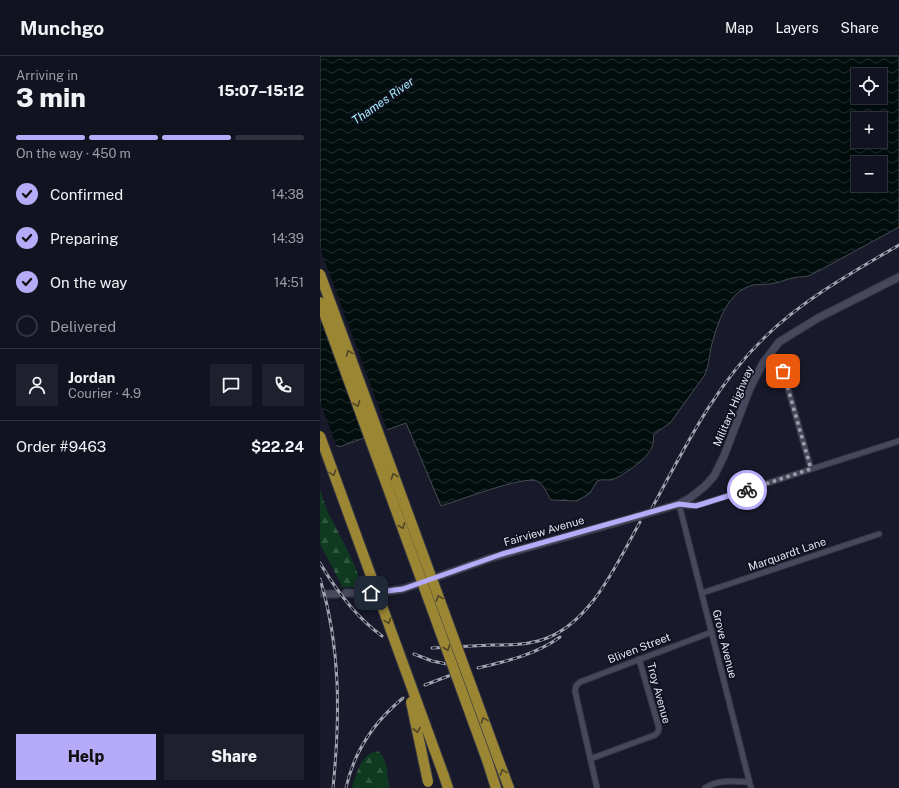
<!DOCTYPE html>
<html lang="en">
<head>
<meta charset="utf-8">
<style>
	:root { --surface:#121320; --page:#1f202d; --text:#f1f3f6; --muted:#9c9ea5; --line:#31323e; --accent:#b6abf8 }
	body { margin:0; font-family:"Public Sans",sans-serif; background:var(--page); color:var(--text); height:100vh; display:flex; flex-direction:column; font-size:15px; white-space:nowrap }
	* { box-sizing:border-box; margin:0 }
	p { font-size:13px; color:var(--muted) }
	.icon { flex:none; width:22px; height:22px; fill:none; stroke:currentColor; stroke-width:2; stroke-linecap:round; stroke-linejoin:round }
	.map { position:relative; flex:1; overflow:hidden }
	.side { display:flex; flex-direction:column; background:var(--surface); width:320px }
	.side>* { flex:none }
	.tools { position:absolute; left:531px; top:12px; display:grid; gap:8px }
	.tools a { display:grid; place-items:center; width:36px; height:36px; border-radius:0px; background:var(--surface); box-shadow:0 4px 16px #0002,0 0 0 1px var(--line); font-size:20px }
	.pin { position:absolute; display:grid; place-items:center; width:34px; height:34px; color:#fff; margin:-17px; border-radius:8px; box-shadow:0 2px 6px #0006 }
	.courier { position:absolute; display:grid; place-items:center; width:40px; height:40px; margin:-20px; border:3px solid #b6abf8; border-radius:50%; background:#fff; color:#222; box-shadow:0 1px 5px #0007 }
	.headline em { font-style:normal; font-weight:800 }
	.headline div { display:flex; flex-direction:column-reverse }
	.headline { display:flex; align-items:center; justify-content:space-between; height:68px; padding:0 16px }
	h1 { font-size:26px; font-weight:800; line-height:30px }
	.bar { display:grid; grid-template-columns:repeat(4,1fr); gap:6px 4px; align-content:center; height:48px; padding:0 16px }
	.bar i { height:5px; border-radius:3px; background:var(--line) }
	.bar .active { background:var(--accent) }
	.bar p { grid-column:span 4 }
	.line { display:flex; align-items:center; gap:10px; padding:0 16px; border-top:1px solid var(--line) }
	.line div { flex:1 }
	.round { display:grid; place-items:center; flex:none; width:42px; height:42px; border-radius:0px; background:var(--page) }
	ol { padding:0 16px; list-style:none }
	li { display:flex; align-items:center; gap:12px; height:44px }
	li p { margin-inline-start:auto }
	li .icon { padding:4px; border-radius:50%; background:var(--accent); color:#111; stroke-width:4 }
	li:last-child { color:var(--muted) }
	li i { width:22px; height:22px; border:2px solid var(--line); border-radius:50% }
	.action { display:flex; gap:8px; margin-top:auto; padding:8px 16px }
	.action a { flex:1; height:46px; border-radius:0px; background:var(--accent); color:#111; font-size:16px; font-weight:800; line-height:46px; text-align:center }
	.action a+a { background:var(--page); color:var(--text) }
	header { display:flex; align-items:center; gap:24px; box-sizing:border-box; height:56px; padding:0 20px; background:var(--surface); border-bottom:1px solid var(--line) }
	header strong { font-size:19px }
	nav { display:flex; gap:22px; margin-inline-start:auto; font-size:14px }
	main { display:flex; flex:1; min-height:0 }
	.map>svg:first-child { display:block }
	.forest { fill:url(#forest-firs) }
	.water { fill:url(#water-waves); stroke:#454d51; fill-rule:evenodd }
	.pier { fill:#18192a }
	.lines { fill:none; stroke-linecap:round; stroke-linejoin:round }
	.tertiary-tunnel { stroke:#363747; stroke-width:7; stroke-dasharray:7 3.5; stroke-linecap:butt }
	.minor-casing { stroke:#353642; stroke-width:7 }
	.tertiary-casing { stroke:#353642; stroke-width:9 }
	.motorway-casing { stroke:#353642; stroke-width:12 }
	.minor { stroke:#46485b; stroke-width:5 }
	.tertiary { stroke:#46485b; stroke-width:7 }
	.motorway { stroke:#9b8634; stroke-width:10 }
	.rail-casing { stroke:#a1a3b0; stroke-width:3 }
	.rail { stroke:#101020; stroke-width:1.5; stroke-dasharray:4.5; stroke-linecap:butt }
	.tertiary-bridge-casing { stroke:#353642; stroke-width:9; stroke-linecap:butt }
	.motorway-bridge-casing { stroke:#353642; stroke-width:12; stroke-linecap:butt }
	.tertiary-bridge { stroke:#46485b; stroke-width:7 }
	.motorway-bridge { stroke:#9b8634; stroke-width:10 }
	.oneway { stroke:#4f4529 }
	.done { stroke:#9b9ca9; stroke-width:4; stroke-dasharray:0 7.2 }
	.route { stroke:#b6abf8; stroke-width:5 }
	.labels { text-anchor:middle; stroke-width:3.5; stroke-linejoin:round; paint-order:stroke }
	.street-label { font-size:11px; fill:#e1e3ee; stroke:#101020 }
	.water-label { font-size:12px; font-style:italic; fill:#a4eff9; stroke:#101020 }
</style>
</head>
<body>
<header>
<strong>Munchgo</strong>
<nav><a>Map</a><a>Layers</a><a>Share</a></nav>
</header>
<main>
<section class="side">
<div class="headline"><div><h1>3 min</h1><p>Arriving in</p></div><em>15:07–15:12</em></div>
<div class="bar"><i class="active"></i><i class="active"></i><i class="active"></i><i></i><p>On the way · 450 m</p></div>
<ol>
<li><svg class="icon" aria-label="check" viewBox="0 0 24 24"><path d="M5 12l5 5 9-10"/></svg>Confirmed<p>14:38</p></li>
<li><svg class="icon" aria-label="check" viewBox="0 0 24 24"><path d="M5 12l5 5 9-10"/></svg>Preparing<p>14:39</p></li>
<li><svg class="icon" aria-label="check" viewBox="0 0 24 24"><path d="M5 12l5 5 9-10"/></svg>On the way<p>14:51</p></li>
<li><i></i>Delivered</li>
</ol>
<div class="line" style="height:72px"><a class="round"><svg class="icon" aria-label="person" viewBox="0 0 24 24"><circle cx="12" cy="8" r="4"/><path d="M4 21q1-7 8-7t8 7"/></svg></a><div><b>Jordan</b><p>Courier · 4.9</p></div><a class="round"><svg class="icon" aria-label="chat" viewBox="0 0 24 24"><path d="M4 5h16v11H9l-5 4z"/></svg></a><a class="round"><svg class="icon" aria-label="phone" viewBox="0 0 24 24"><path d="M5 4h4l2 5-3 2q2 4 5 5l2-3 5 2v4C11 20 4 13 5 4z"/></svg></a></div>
<div class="line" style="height:52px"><div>Order #9463</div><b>$22.24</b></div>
<div class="action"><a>Help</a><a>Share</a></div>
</section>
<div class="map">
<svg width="579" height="732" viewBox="0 0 579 732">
	<defs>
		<pattern id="forest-firs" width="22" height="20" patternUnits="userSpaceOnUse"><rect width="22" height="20" fill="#0f3a21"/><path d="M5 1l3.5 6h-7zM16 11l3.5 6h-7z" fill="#325642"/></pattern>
		<pattern id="water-waves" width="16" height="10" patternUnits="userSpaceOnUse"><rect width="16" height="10" fill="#020d0e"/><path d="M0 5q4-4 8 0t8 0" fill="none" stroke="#273031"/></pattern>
	</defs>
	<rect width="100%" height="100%" fill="#18192a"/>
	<path class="forest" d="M0,433C2,440 4,447 7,454C14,470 42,516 40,531H21V528L0,488Z
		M57,695C69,701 66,721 70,732H32C36,718 41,698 57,695Z"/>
	<path class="water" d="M0,0H579V171L491,219C484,222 479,220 473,222C467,223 461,226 455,227C448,229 440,228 433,229C409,235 399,263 393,284C389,296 390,309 384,320L350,367L334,378C333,382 334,387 332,391C328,402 301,422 290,424C285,424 281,423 277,425L270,437L257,445L231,444C227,438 224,428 217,425C205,419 137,445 121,450L86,367L19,391V390L13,389L0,383ZM538,19H560V41H538ZM538,63H560V85H538ZM538,107H560V129H538Z"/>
	<path class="pier" d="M0,192L68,376L45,384L0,260Z
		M0,346L17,391L0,386Z"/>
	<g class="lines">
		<path class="tertiary-tunnel" d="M0,538H7"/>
		<defs>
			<path id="minor" d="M463,315L491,413
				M382,537L559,478
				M270,703L335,679L338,676L339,672L319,603
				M277,732L255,635L256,630L260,626L392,576
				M385,732C399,723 413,725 429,726
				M431,732L359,448L370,450L382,448L579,385"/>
			<path id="tertiary" d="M339,454L359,448L370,442L385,430L394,420L404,400L430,332L443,307L459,286L498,262L579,221
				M26,537H56L83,533L171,502L316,461
				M7,538H17"/>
			<path id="motorway" d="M177,700L189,732
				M167,704L176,732
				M124,720L128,732"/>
		</defs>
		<use href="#minor" class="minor-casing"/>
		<use href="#tertiary" class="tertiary-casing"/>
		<use href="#motorway" class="motorway-casing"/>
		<use href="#minor" class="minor"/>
		<use href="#tertiary" class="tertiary"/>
		<use href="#motorway" class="motorway"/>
		<defs>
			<path id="rail" d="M332,452C364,393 395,329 445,281C484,243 533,216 579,189
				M0,507C16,534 36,561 62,580
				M0,523C21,591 20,662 13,732
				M112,592C132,591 152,590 172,589C188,589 203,589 218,585C269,572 296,509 320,466
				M94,598L112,605L127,608
				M158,612C187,605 215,599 240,581
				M105,629L131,619
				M26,732C34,695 54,666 83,642"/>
		</defs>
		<use href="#rail" class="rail-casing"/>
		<use href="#rail" class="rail"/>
		<defs>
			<path id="tertiary-bridge" d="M316,461L339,454"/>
			<path id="motorway-bridge" d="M0,218L177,700
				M0,246L167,704
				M0,380L124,720
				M91,646L108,726"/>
		</defs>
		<use href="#tertiary-bridge" class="tertiary-bridge-casing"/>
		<use href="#motorway-bridge" class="motorway-bridge-casing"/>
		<use href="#tertiary-bridge" class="tertiary-bridge"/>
		<use href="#motorway-bridge" class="motorway-bridge"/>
	</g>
	<defs><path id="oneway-chevron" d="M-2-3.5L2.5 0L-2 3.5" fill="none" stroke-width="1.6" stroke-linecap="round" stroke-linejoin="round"/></defs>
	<g class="oneway">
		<use href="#oneway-chevron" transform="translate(29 297) rotate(-110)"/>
		<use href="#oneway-chevron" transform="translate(37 348) rotate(70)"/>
		<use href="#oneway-chevron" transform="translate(13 417) rotate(70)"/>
		<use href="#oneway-chevron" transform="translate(74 420) rotate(-110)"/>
		<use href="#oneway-chevron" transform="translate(82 470) rotate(70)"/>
		<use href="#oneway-chevron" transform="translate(119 542) rotate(-110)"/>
		<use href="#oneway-chevron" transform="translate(68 565) rotate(70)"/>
		<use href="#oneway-chevron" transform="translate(127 592) rotate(70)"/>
		<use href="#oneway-chevron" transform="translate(164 664) rotate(-110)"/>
		<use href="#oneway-chevron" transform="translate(97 674) rotate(79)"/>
		<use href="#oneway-chevron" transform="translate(183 716) rotate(-110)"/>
	</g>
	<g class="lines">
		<path class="done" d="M427,434L491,413L463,315"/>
		<path class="route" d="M51,537L83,533L182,498L359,448L376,450L427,434"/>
	</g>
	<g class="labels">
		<g class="street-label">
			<text transform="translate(413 350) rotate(-67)" y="4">Military Highway</text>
			<text transform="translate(224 475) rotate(-16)" y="4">Fairview Avenue</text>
			<text transform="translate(467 498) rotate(-19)" y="4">Marquardt Lane</text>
			<text transform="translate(405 588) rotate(76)" y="4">Grove Avenue</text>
			<text transform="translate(319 592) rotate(-21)" y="4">Bliven Street</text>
			<text transform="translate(339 637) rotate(75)" y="4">Troy Avenue</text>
		</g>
		<g class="water-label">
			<text transform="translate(63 45) rotate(-35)" y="4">Thames River</text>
		</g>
	</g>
</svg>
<div class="tools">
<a><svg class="icon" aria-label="locate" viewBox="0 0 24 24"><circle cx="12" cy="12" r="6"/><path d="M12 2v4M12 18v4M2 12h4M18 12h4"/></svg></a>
<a>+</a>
<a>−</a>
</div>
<div class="pin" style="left:463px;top:315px;background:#ea580c"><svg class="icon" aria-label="bag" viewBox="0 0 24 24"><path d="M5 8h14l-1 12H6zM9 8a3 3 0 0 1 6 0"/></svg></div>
<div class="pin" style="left:51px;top:537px;background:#1f2937"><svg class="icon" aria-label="home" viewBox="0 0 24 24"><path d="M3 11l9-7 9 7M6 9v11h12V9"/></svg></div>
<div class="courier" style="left:427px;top:434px"><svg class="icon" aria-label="bike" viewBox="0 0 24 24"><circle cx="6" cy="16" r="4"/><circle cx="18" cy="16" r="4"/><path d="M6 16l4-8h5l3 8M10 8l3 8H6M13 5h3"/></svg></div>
</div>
</main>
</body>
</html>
